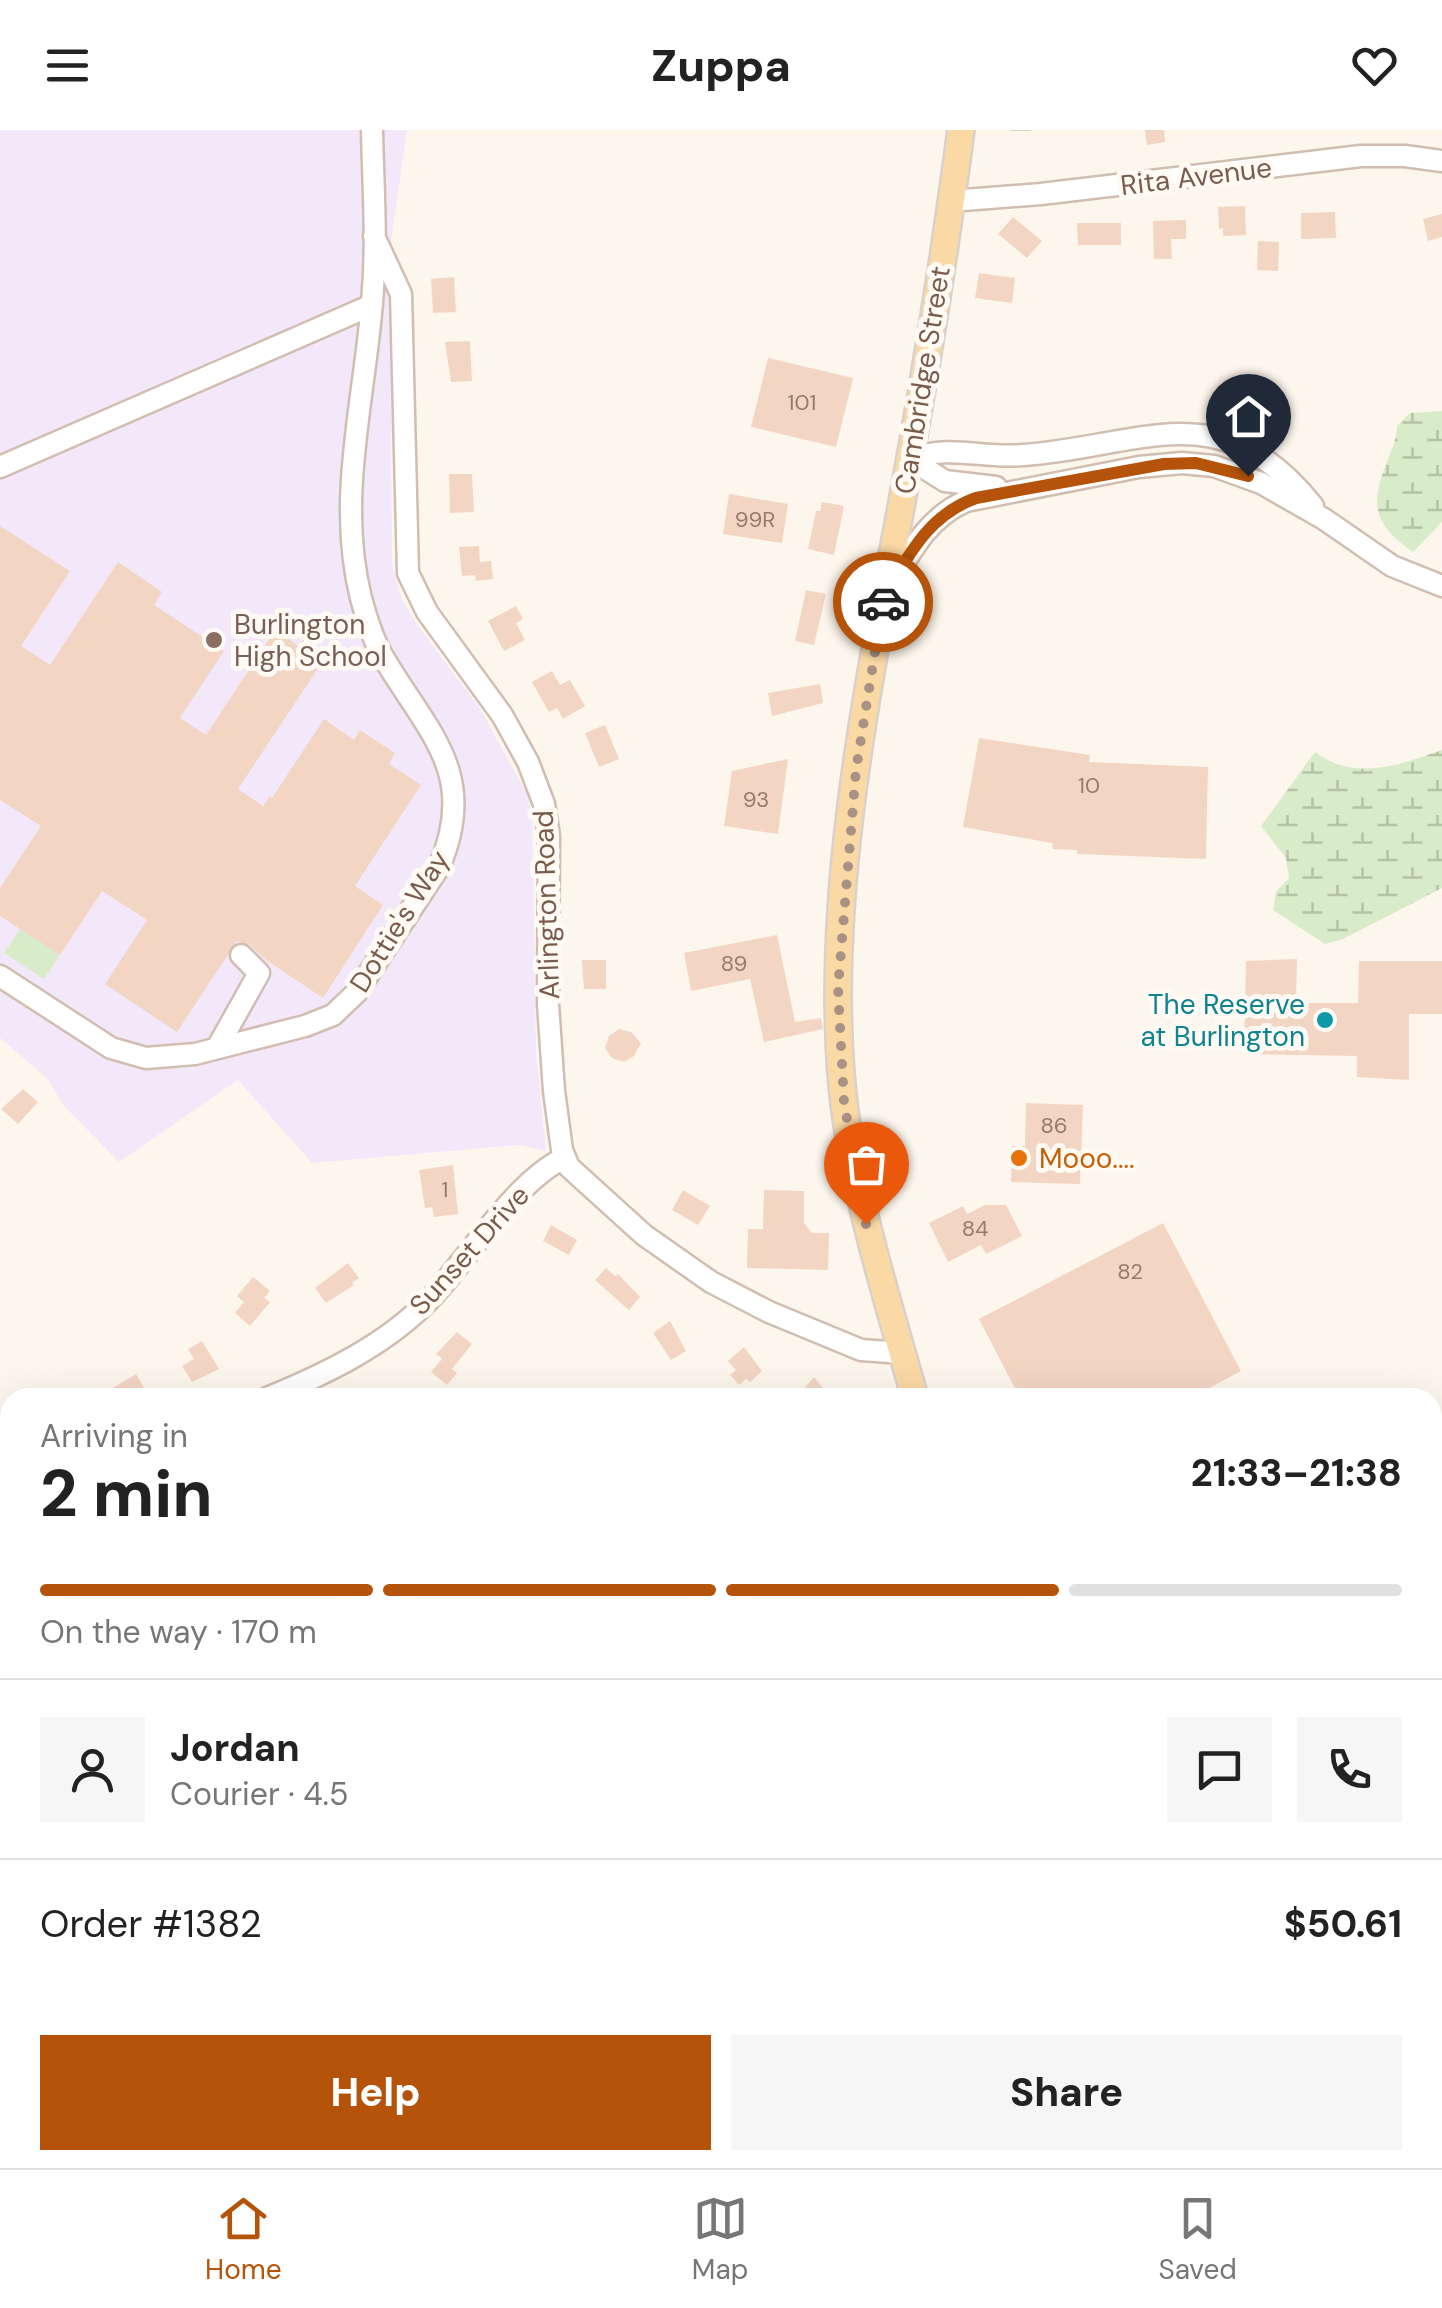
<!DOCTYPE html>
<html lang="en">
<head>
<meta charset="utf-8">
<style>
	:root { --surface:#fff; --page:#f6f6f6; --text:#222; --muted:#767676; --line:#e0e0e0; --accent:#b45309 }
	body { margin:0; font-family:"DM Sans",sans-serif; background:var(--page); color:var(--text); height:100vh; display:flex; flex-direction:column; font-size:38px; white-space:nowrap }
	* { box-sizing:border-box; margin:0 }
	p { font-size:32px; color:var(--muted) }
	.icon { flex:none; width:55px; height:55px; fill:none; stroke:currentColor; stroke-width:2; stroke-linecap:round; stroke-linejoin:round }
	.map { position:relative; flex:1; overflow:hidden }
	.details { position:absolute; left:0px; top:1258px; width:1442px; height:782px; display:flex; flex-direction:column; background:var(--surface); border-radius:30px 30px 0 0; box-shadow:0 10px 40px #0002 }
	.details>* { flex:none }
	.pin { position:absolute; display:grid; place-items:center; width:85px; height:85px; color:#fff; margin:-102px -42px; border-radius:50% 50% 50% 0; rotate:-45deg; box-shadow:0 0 10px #0007 }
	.pin .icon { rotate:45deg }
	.courier { position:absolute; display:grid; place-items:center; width:100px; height:100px; margin:-50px; border:8px solid #b45309; border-radius:50%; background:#fff; color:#222; box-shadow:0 2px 12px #0007 }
	.headline em { font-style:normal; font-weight:800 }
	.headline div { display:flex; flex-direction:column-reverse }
	.headline { display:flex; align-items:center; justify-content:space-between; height:170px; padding:0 40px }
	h1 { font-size:65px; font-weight:800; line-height:75px }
	.bar { display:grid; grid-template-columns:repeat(4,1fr); gap:15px 10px; align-content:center; height:120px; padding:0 40px }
	.bar i { height:12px; border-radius:8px; background:var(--line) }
	.bar .active { background:var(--accent) }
	.bar p { grid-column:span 4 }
	.line { display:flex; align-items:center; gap:25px; padding:0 40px; border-top:2px solid var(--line) }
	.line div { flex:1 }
	.round { display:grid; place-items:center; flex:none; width:105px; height:105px; border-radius:0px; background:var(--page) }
	.action { display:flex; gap:20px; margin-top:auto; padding:20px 40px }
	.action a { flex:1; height:115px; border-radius:0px; background:var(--accent); color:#fff; font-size:40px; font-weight:800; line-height:115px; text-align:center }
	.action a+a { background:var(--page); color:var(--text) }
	header { display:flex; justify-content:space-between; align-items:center; height:130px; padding:0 40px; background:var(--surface); font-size:45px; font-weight:800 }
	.tab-bar { display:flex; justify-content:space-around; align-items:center; height:140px; border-top:2px solid var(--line); background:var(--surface); font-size:28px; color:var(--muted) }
	.tab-bar a { display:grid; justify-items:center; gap:5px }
	.tab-bar .active { color:var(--accent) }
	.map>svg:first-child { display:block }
	.education { fill:#f3e8fa }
	.green { fill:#d8ecc9 }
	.wetland { fill:url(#wetland-marsh) }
	.building { fill:#f3d5c3 }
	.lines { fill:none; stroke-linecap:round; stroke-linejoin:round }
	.minor-tunnel { stroke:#dcd0c4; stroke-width:20; stroke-dasharray:20 10; stroke-linecap:butt }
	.minor-casing { stroke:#d1beb0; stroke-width:25 }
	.major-casing { stroke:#dad1cd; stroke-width:30 }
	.highway-casing { stroke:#dad1cd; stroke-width:32 }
	.minor { stroke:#fff; stroke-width:20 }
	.major { stroke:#fbd9a5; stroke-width:25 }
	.highway { stroke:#f7b7a3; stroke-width:28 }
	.done { stroke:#a89285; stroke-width:10; stroke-dasharray:0 18 }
	.route { stroke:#b45309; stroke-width:12 }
	.education-dot { fill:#8d6e63; stroke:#fffaf3; stroke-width:4 }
	.culture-dot { fill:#0f9aa8; stroke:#fffaf3; stroke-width:4 }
	.food-dot { fill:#e8710a; stroke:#fffaf3; stroke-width:4 }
	.labels { text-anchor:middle; stroke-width:10; stroke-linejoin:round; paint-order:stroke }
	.number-label { font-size:22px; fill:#987a6a }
	.street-label { font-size:28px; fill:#7a5c4d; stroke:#fffaf3 }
	.education-label { font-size:28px; fill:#785e54; stroke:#fffaf3; text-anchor:start }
	.culture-label { font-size:28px; fill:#0d838f; stroke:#fffaf3; text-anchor:end }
	.food-label { font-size:28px; fill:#c56008; stroke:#fffaf3; text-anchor:start }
</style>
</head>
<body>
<header><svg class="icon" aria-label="menu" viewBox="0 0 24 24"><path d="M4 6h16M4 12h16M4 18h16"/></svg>Zuppa<svg class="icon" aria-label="heart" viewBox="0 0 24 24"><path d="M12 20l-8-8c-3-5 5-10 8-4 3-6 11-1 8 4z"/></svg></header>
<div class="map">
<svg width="1442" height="2038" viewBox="0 0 1442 2038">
	<defs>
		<pattern id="wetland-marsh" width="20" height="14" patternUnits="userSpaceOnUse" patternTransform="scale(2.5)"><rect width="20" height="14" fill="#d8ecc9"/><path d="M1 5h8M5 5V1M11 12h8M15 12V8" fill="none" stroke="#b4c2a5"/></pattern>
	</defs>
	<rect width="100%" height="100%" fill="#fdf6ec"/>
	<path class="education" d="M0,0H407L390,118L392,434L402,470L417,495L480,578L527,664L532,682L536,920L546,1021L519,1015L312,1033L238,950L119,1032L63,975L48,949L0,908Z"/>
	<path class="green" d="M20,799L60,825L44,849L4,823Z"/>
	<path class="wetland" d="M1442,281V392L1413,422C1376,396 1369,378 1386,334C1391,321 1397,310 1397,296L1410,283Z
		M1442,620V758L1343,809L1325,814L1273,780L1276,762L1289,748L1286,728L1261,696L1315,622C1355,652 1399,635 1442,620Z
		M1433,1350L1442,1358V1824L1432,1823Z"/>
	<path class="building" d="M1145,0H1164L1165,12L1147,15Z
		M1245,76L1246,105L1223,106V98L1219,99L1218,77Z
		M1335,82L1336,108L1301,109V83Z
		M1442,84V107L1428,111L1423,89Z
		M1013,87L1042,111L1027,128L998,104Z
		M1186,90V109H1171L1172,129H1154L1153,91Z
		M1077,93H1121V115H1078Z
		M1258,111L1279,112L1278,141L1257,140Z
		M979,143L1015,148L1012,173L975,168Z
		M454,147L456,182L433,183L431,149Z
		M470,211L472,251L451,252L445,212Z
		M768,228L853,248L836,317L751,297Z
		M449,344H472L474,382L450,383Z
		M729,364L788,374L782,413L723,404Z
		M822,372L844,376L834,425L808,419L816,381H820Z
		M0,396L70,441L21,516L50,535L118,432L162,462L154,475L224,521L180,588L206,605L275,500L299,516L309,500L321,507L311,523L323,531L238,659L263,676L270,666L272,668L324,589L354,610L360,600L395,623L389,634L421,655L355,756L383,775L323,868L266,830L250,815L237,811L177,902L105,854L147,790L102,761L60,825L0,786V758L41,696L0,670Z
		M479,416L480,432L491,431L493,449L476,451L475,445L462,446L459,417Z
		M806,460L826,464L814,515L795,511Z
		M516,476L523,489L516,493L525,510L504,521L488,491Z
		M552,541L560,555L570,550L585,576L563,589L557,578L549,582L532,552Z
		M820,554L823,573L772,586L768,563Z
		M605,595L619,629L599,637L585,603Z
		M979,608L1090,625L1089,632L1208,637L1206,729L1077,724V720L1053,719L1052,713L963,697Z
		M788,629L778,704L724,696L732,641Z
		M777,805L795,892L821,888L823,899L764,912L750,849L691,861L684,823Z
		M1297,829L1296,873H1358L1359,831H1442V884H1409V950L1357,947V926L1244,924L1246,831Z
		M582,830H606V859H584Z
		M619,899L631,902L641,913L634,926L624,932L612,928L605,918L609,906Z
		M23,959L38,972L18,994L1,979Z
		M1026,973L1083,975L1080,1054L1011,1052L1012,1016H1025Z
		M453,1035L458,1084L434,1087L432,1077L425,1078L419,1040Z
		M683,1060L710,1076L698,1095L672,1080Z
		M764,1060L804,1061V1093L812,1103H829L828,1140L747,1138L748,1099H763Z
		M985,1075H1006L1022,1106L986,1124L981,1115L948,1132L929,1093L963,1076L967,1084Z
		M1163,1093L1241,1241L1191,1268H1085L1081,1260L1066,1268H1020L979,1189Z
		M551,1095L577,1110L569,1125L543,1111Z
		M348,1133L359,1148L352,1153L354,1155L326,1173L315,1158Z
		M606,1138L615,1146L618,1144L640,1167L629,1180L595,1150Z
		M253,1147L270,1161L264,1168L270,1172L250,1196L235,1183L244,1172L237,1166Z
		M670,1191L686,1221L671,1230L653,1203Z
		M457,1202L472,1214L452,1239L457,1243L447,1255L431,1242L442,1229L436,1224Z
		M202,1211L219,1239L192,1252L182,1236L194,1229L188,1219Z
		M744,1217L762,1241L750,1252L746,1249L739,1255L730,1245L736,1240L728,1231Z
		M136,1244L146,1261L135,1268H97Z
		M814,1247L831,1268H796Z"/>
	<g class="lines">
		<path class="minor-tunnel" d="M1021,1V0"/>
		<defs>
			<path id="minor" d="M951,71L1041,64L1361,26H1405L1442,31
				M374,106L401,164L408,443L427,482L502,585L528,632L544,674L549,706L548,874L554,961L562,1020L569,1037L644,1105L711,1152L769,1182L861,1220L903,1223
				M910,329C953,314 981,329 1024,325C1144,316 1220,261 1313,376
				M910,329L945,351L996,357
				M0,337L372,175
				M889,458C910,423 927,388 966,371L1139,337L1182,333L1214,336L1261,353L1324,389L1392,436L1442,456
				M0,846L111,918L146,928L195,924L305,896L333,885L356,863L439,737C480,642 426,601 382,525C372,507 366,487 361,468C335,366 367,261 373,159C377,106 373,53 372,0
				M217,918L259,843L241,825
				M267,1268C326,1244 388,1214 432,1167C468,1128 518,1048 565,1028
				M0,1372L10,1369
				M1432,1896H1442
				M1324,2030L1329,2038"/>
			<path id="major" d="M915,1268C885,1161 850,1054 841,944C827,761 866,567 899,388C923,260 944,130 961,0
				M1258,2030L1262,2038
				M515,2038L538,2030
				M650,2038L673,2030"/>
			<path id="highway" d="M1432,1858L1442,1857
				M1215,2030L1217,2038"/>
		</defs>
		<use href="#minor" class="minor-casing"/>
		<use href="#major" class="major-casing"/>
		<use href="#highway" class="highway-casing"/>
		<use href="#minor" class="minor"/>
		<use href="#major" class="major"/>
		<use href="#highway" class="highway"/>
	</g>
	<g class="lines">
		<path class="done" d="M866,1094L844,972L838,858L856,640L883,472"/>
		<path class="route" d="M883,472L885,464C910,423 929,385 976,368L1164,334L1196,333L1248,346"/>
	</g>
	<circle class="education-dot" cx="214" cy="510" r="10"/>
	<circle class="culture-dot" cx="1325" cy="890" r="10"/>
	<circle class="food-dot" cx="1019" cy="1028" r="10"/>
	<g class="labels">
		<g class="number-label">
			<text x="802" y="280">101</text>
			<text x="755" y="397">99R</text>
			<text x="1089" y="663">10</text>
			<text x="756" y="677">93</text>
			<text x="734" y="841">89</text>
			<text x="1054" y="1003">86</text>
			<text x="445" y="1067">1</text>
			<text x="975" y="1106">84</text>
			<text x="1130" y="1149">82</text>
		</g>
		<g class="street-label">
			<text transform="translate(1196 46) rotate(-7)" y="10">Rita Avenue</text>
			<text transform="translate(922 250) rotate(-81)" y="10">Cambridge Street</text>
			<text transform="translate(546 775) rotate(-92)" y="10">Arlington Road</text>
			<text transform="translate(399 791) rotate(-58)" y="10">Dottie's Way</text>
			<text transform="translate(469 1120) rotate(-48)" y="10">Sunset Drive</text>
		</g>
		<g class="education-label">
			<text x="234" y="504">Burlington<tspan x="234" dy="32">High School</tspan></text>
		</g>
		<g class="culture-label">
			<text x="1305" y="884">The Reserve<tspan x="1305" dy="32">at Burlington</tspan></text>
		</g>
		<g class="food-label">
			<text x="1039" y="1038">Mooo....</text>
		</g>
	</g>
</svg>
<div class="pin" style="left:866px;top:1094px;background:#ea580c"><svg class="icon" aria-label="bag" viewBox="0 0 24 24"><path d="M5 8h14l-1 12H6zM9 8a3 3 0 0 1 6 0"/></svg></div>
<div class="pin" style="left:1248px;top:346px;background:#1f2937"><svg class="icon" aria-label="home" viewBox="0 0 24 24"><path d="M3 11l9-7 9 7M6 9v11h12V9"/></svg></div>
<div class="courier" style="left:883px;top:472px"><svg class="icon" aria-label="car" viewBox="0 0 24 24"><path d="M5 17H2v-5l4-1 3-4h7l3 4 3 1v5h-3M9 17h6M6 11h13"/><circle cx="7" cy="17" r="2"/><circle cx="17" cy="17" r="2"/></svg></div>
<section class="details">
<div class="headline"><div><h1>2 min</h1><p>Arriving in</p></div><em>21:33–21:38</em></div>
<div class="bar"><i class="active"></i><i class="active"></i><i class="active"></i><i></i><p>On the way · 170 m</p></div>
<div class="line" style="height:180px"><a class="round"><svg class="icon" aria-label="person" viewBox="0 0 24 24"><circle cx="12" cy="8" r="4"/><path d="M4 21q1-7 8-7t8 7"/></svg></a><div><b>Jordan</b><p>Courier · 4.5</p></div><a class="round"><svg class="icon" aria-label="chat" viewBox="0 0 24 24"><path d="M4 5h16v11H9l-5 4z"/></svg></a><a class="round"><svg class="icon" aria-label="phone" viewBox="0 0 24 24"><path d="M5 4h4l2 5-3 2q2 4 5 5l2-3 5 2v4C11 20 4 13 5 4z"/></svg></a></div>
<div class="line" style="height:130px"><div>Order #1382</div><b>$50.61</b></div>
<div class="action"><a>Help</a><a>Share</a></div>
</section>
</div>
<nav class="tab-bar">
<a class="active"><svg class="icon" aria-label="home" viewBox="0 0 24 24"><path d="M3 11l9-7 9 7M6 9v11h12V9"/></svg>Home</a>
<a><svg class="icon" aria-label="map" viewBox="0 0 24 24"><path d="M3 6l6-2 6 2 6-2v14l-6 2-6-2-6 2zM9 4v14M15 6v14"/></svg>Map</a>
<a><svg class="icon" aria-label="saved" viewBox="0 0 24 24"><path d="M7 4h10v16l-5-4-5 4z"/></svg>Saved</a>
</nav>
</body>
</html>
